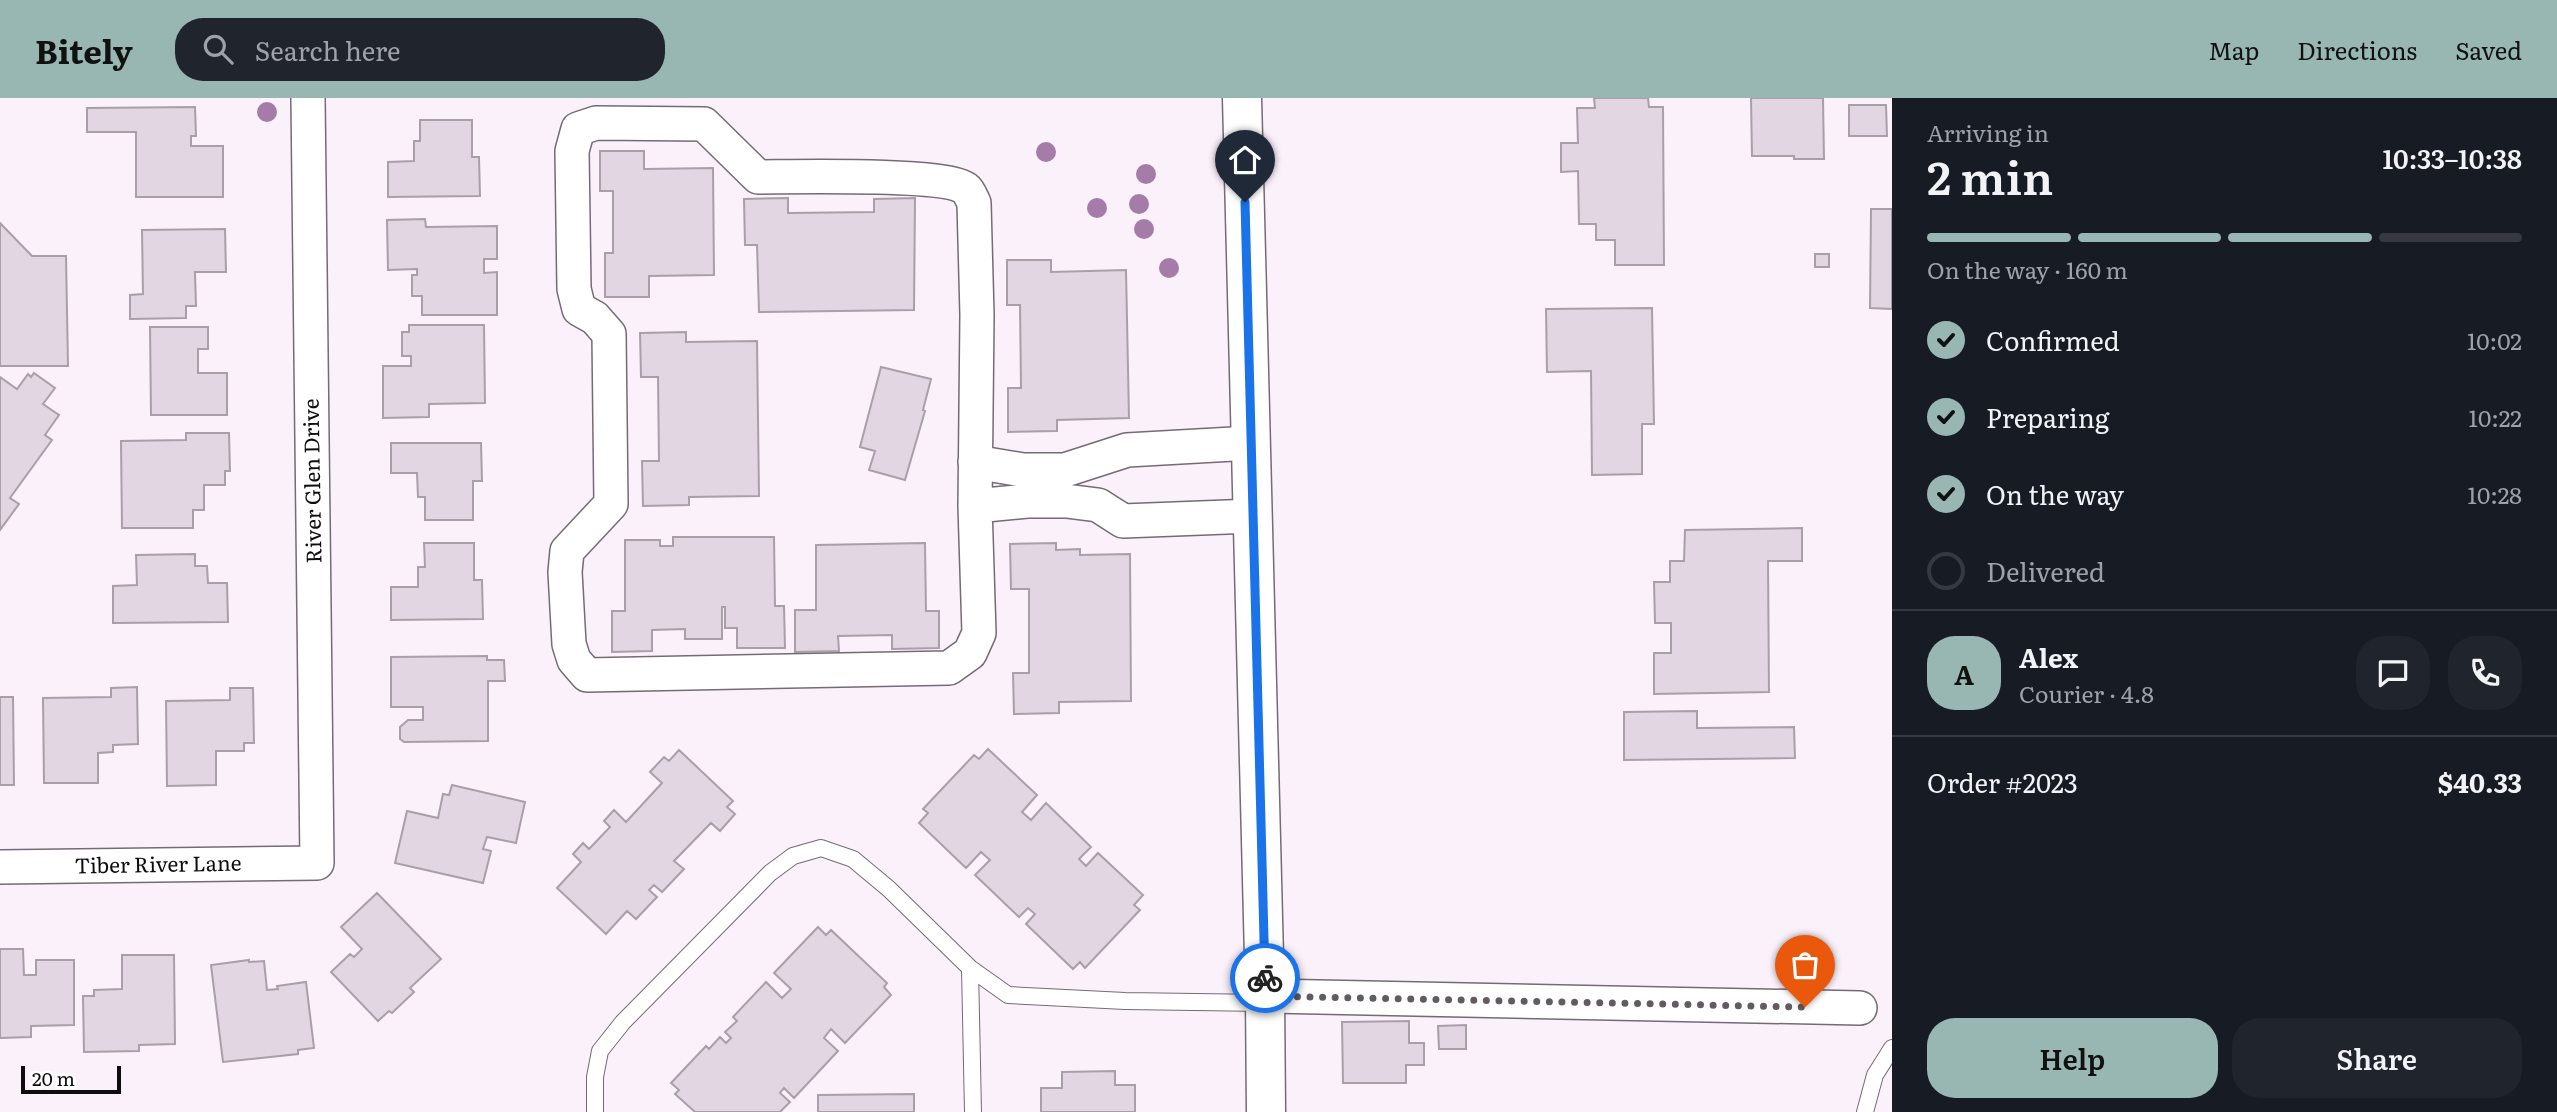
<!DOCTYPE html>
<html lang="en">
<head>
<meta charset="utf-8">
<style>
	:root { --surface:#171b24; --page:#20242c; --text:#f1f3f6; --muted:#9ea1a6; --line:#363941; --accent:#98b7b2 }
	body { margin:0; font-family:Literata,serif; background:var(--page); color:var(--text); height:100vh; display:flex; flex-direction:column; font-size:26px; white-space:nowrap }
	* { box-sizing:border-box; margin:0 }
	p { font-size:23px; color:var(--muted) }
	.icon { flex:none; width:38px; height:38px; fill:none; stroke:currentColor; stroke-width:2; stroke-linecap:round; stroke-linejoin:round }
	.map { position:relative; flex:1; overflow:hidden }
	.sheet { display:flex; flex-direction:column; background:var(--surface); width:665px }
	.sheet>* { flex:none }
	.scale { position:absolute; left:21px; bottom:18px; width:100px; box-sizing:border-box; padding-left:7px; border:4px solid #0f0c10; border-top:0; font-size:19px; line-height:24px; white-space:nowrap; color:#0f0c10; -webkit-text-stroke:5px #fff; paint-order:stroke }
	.pin { position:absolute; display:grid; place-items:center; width:60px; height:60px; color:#fff; margin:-72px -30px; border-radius:50% 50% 50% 0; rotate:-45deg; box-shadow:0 0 7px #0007 }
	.pin .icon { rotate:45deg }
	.courier { position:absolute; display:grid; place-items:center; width:70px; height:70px; margin:-35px; border:5px solid #1a73e8; border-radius:50%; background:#fff; color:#222; box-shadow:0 2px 9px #0007 }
	.summary em { font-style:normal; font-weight:600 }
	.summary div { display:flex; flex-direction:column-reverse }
	.summary { display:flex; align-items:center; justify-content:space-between; height:119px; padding:0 35px }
	h1 { font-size:46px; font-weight:600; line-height:52px }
	.bar { display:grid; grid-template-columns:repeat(4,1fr); gap:10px 7px; align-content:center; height:84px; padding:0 35px }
	.bar i { height:9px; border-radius:5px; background:var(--line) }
	.bar .on { background:var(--accent) }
	.bar p { grid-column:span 4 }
	.line { display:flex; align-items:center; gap:18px; padding:0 35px; border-top:2px solid var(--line) }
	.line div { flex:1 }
	.round { display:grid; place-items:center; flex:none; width:74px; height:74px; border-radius:28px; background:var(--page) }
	ol { padding:0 35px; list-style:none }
	li { display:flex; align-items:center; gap:21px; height:77px }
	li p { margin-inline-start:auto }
	li .icon { padding:7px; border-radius:50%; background:var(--accent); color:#111; stroke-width:4 }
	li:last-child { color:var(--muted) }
	li i { width:38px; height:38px; border:4px solid var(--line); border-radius:50% }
	.button { display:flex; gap:14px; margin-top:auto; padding:14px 35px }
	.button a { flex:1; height:80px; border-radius:28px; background:var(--accent); color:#111; font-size:28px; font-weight:600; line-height:80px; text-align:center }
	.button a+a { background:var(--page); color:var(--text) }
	header { display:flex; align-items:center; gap:42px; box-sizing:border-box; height:98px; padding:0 35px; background:var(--accent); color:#111 }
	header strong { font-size:33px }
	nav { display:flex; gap:38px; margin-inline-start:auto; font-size:24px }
	.search { width:490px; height:63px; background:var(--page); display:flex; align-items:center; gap:18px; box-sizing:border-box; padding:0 24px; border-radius:28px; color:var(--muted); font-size:26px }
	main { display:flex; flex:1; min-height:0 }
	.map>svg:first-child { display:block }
	.building { fill:#e1d6e1; stroke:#a99fa9; stroke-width:2 }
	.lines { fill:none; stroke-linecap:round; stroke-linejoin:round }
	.service-casing { stroke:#746b74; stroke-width:18 }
	.minor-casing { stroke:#746b74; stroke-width:36 }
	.secondary-casing { stroke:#746b74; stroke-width:41 }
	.service { stroke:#fff; stroke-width:16 }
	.minor { stroke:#fff; stroke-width:33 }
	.secondary { stroke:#fff; stroke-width:38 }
	.tree { fill:#a57ba7 }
	.done { stroke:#625c62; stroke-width:7; stroke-dasharray:0 12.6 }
	.route { stroke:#1a73e8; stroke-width:9 }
	.labels { text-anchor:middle; stroke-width:5; stroke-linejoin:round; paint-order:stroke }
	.street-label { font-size:21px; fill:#0f0c10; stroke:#fff }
</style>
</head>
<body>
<header>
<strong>Bitely</strong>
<div class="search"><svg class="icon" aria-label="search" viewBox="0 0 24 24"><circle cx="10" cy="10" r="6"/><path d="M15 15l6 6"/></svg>Search here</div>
<nav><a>Map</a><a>Directions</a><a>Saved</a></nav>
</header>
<main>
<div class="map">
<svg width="1892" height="1014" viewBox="0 0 1892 1014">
	<rect width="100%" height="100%" fill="#fbf1fb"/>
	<path class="building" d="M1594,0H1648L1649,9H1663L1664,167H1615V142H1596V126H1579L1578,73L1561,74V45H1578L1577,10H1595Z
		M1751,0H1823L1824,61H1794V58H1752Z
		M1849,7H1886L1887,38H1849Z
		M195,9L196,38H191V48H223V99H136V34H87V10Z
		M420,22H472V59H479L480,98L388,99V64L414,63V43H420Z
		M600,53H644V71L713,70L714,177L649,178V199H605V155H613V93H600Z
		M788,100V115L874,114V101L915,100L914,212L759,214L757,147H745L744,101Z
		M1871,111H1892V211L1870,210Z
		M425,121L426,129L497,128V161H484V175L497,174V217H422V198H412V177H417V171L388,172L387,122Z
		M0,125L32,158H66L68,268H0Z
		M225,131L226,174H195L196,208H186V220L130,221V197L143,196L142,132Z
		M1815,156H1829V169H1815Z
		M1007,162H1051V174L1126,172L1129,320L1057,322V333L1008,334V290H1021L1020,207H1007Z
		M1652,210L1654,326H1642V376L1592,377L1591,273L1547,274L1546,211Z
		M409,227H484L485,305L429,306V319L383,320V268H411V258H402V234H409Z
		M150,229H208V251H198V275H227V317H151Z
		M686,234V244L757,243L759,398L689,399V407L643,408L642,363H659L658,279H641L640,235Z
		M881,269L931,281L923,312L925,313L905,382L869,372L875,353L860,349Z
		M34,275L55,290L43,306L59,317L45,337L52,342L10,400L19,406L0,432V279L17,291L28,276L31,279Z
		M186,335H229L230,373H225V387H204V412H193V430H122L121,343L186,342Z
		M391,345H481L482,383H473V422H425V399H418L417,375H391Z
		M1802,430V463H1768L1769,594L1654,596V555H1671V525H1655L1654,484H1670V463H1684L1685,432Z
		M673,439H774L775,508H784L785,550H737V530H725V509H722V541H685V531L652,532V553L612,554V513H625V442H660V448H673Z
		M424,445H474V482H482L483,521L391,522V489H418V469H425Z
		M925,445L926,513H939V550L892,551V537L838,538L839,553L795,554V512H816V447Z
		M1056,445V452L1080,451V457L1130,456L1131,603L1059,604V615L1014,616L1013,575H1029V491H1011L1010,446Z
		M195,456V468H207L208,485H227L228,524L113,525V488L137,487L136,457Z
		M487,558V562H504L505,583H488V643L404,644L400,641V629L408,622H423V609H391V559Z
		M137,589L138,646L113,647V654L98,655V685H44L43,600L111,599V590Z
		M230,590H253L254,645H244V653H216V687L167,688L166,603L230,602Z
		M0,599H13L14,687H0Z
		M1697,613V630L1794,629L1795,660L1624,662V614Z
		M988,651L1037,697L1022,714L1031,722L1046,705L1091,749L1079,761L1086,768L1098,755L1143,797L1134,807L1140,812L1085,870L1080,864L1073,871L1026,826L1035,816L1028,810L1019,819L975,777L990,762L981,754L966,770L919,725L928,715L923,711L974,657L979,661Z
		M679,652L733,703L727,709L735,716L720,733L711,725L674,763L684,771L662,794L654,787L649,792L657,799L636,821L627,813L606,836L557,790L581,764L573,756L583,745L589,751L610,729L604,723L614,712L626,724L662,685L650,674L664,659L669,663Z
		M452,687L525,704L516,745L487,739L483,751L491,753L483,785L395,765L407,713L438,720L443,696L449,697Z
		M377,795L441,861L410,890L414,894L392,915L389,913L378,923L331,874L350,856L354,859L362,851L341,829Z
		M818,829L826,837L831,832L887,885L884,889L891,897L845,945L831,931L824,940L838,953L794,1000L784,990L780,995L790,1004L780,1014H695L675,996L679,992L671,985L706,948L709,951L720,939L726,945L731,940L725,934L737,923L733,919L766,884L782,900L791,891L774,875Z
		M0,851H23L24,877H36V862H74V927L31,928V939L0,940Z
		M122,857H174L175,946L139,947V953L84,954L83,898H94V892L122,891Z
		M249,862V864L264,863L267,892L278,891L277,888L306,884L314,950L298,952V956L223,964L211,867Z
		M1409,923V945H1424V967H1406V985H1343L1342,924Z
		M1466,927V951H1439L1438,928Z
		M1115,973V987H1135V1014H1041V990H1062V974Z
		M914,996V1014H818V997Z"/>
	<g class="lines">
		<defs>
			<path id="service" d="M970,870L973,1014
				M595,1014V979L600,953L623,924L770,775L793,758L821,750L853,761L889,791L970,870L1008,897L1125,903L1265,905
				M1865,1014L1875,977L1892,950"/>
			<path id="minor" d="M596,25L704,26L758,79C792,79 946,75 966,91C969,93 972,101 974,105L977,217L975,408L979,535L970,555L949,570L587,577L574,562L569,546L565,474L567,453L611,406L609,236L595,220L579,211L574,191L572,53L578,31Z
				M975,364L1023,372H1065L1127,352L1251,345
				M975,408L1027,403H1066L1098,407L1123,423L1253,418
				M0,769L317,765L308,0
				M1265,898L1860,910"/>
			<path id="secondary" d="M1242,0L1265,898L1266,1014"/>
		</defs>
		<use href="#service" class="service-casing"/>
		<use href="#minor" class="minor-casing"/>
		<use href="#secondary" class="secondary-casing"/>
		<use href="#service" class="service"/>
		<use href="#minor" class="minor"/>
		<use href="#secondary" class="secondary"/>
	</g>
	<g class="tree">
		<circle cx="267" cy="14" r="10"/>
		<circle cx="1046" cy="54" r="10"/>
		<circle cx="1146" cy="76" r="10"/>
		<circle cx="1139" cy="106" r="10"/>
		<circle cx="1097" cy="110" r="10"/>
		<circle cx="1144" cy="131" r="10"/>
		<circle cx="1169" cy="170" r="10"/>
	</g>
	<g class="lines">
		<path class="done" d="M1265,880V898L1805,909"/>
		<path class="route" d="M1245,104L1265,880"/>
	</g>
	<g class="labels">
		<g class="street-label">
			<text transform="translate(313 383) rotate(-91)" y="7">River Glen Drive</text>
			<text transform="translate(158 767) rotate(-1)" y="7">Tiber River Lane</text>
		</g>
	</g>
</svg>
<div class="scale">20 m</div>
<div class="pin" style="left:1805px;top:909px;background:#ea580c"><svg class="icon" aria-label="bag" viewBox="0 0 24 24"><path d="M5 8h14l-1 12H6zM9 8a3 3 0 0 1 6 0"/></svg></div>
<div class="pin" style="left:1245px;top:104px;background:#1f2937"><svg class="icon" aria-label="home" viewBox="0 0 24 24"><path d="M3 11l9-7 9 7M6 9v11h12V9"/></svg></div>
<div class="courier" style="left:1265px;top:880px"><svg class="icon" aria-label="bike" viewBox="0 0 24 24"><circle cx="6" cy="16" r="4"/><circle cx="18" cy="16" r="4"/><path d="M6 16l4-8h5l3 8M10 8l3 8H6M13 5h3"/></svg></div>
</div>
<section class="sheet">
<div class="summary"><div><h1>2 min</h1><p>Arriving in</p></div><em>10:33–10:38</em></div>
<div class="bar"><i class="on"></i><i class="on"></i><i class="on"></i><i></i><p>On the way · 160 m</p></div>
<ol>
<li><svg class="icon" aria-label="check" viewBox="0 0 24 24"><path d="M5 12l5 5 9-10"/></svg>Confirmed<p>10:02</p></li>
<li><svg class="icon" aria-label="check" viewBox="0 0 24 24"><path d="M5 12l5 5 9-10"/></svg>Preparing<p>10:22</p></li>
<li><svg class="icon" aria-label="check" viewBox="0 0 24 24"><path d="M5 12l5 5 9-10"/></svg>On the way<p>10:28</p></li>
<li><i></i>Delivered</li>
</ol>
<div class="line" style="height:126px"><b class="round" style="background:var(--accent);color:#111">A</b><div><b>Alex</b><p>Courier · 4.8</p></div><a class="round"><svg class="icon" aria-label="chat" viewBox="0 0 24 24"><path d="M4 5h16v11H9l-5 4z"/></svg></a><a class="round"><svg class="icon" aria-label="phone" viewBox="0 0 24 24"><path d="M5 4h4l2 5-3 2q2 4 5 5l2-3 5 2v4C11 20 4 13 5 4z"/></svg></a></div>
<div class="line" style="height:91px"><div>Order #2023</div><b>$40.33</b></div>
<div class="button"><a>Help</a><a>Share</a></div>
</section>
</main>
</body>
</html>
